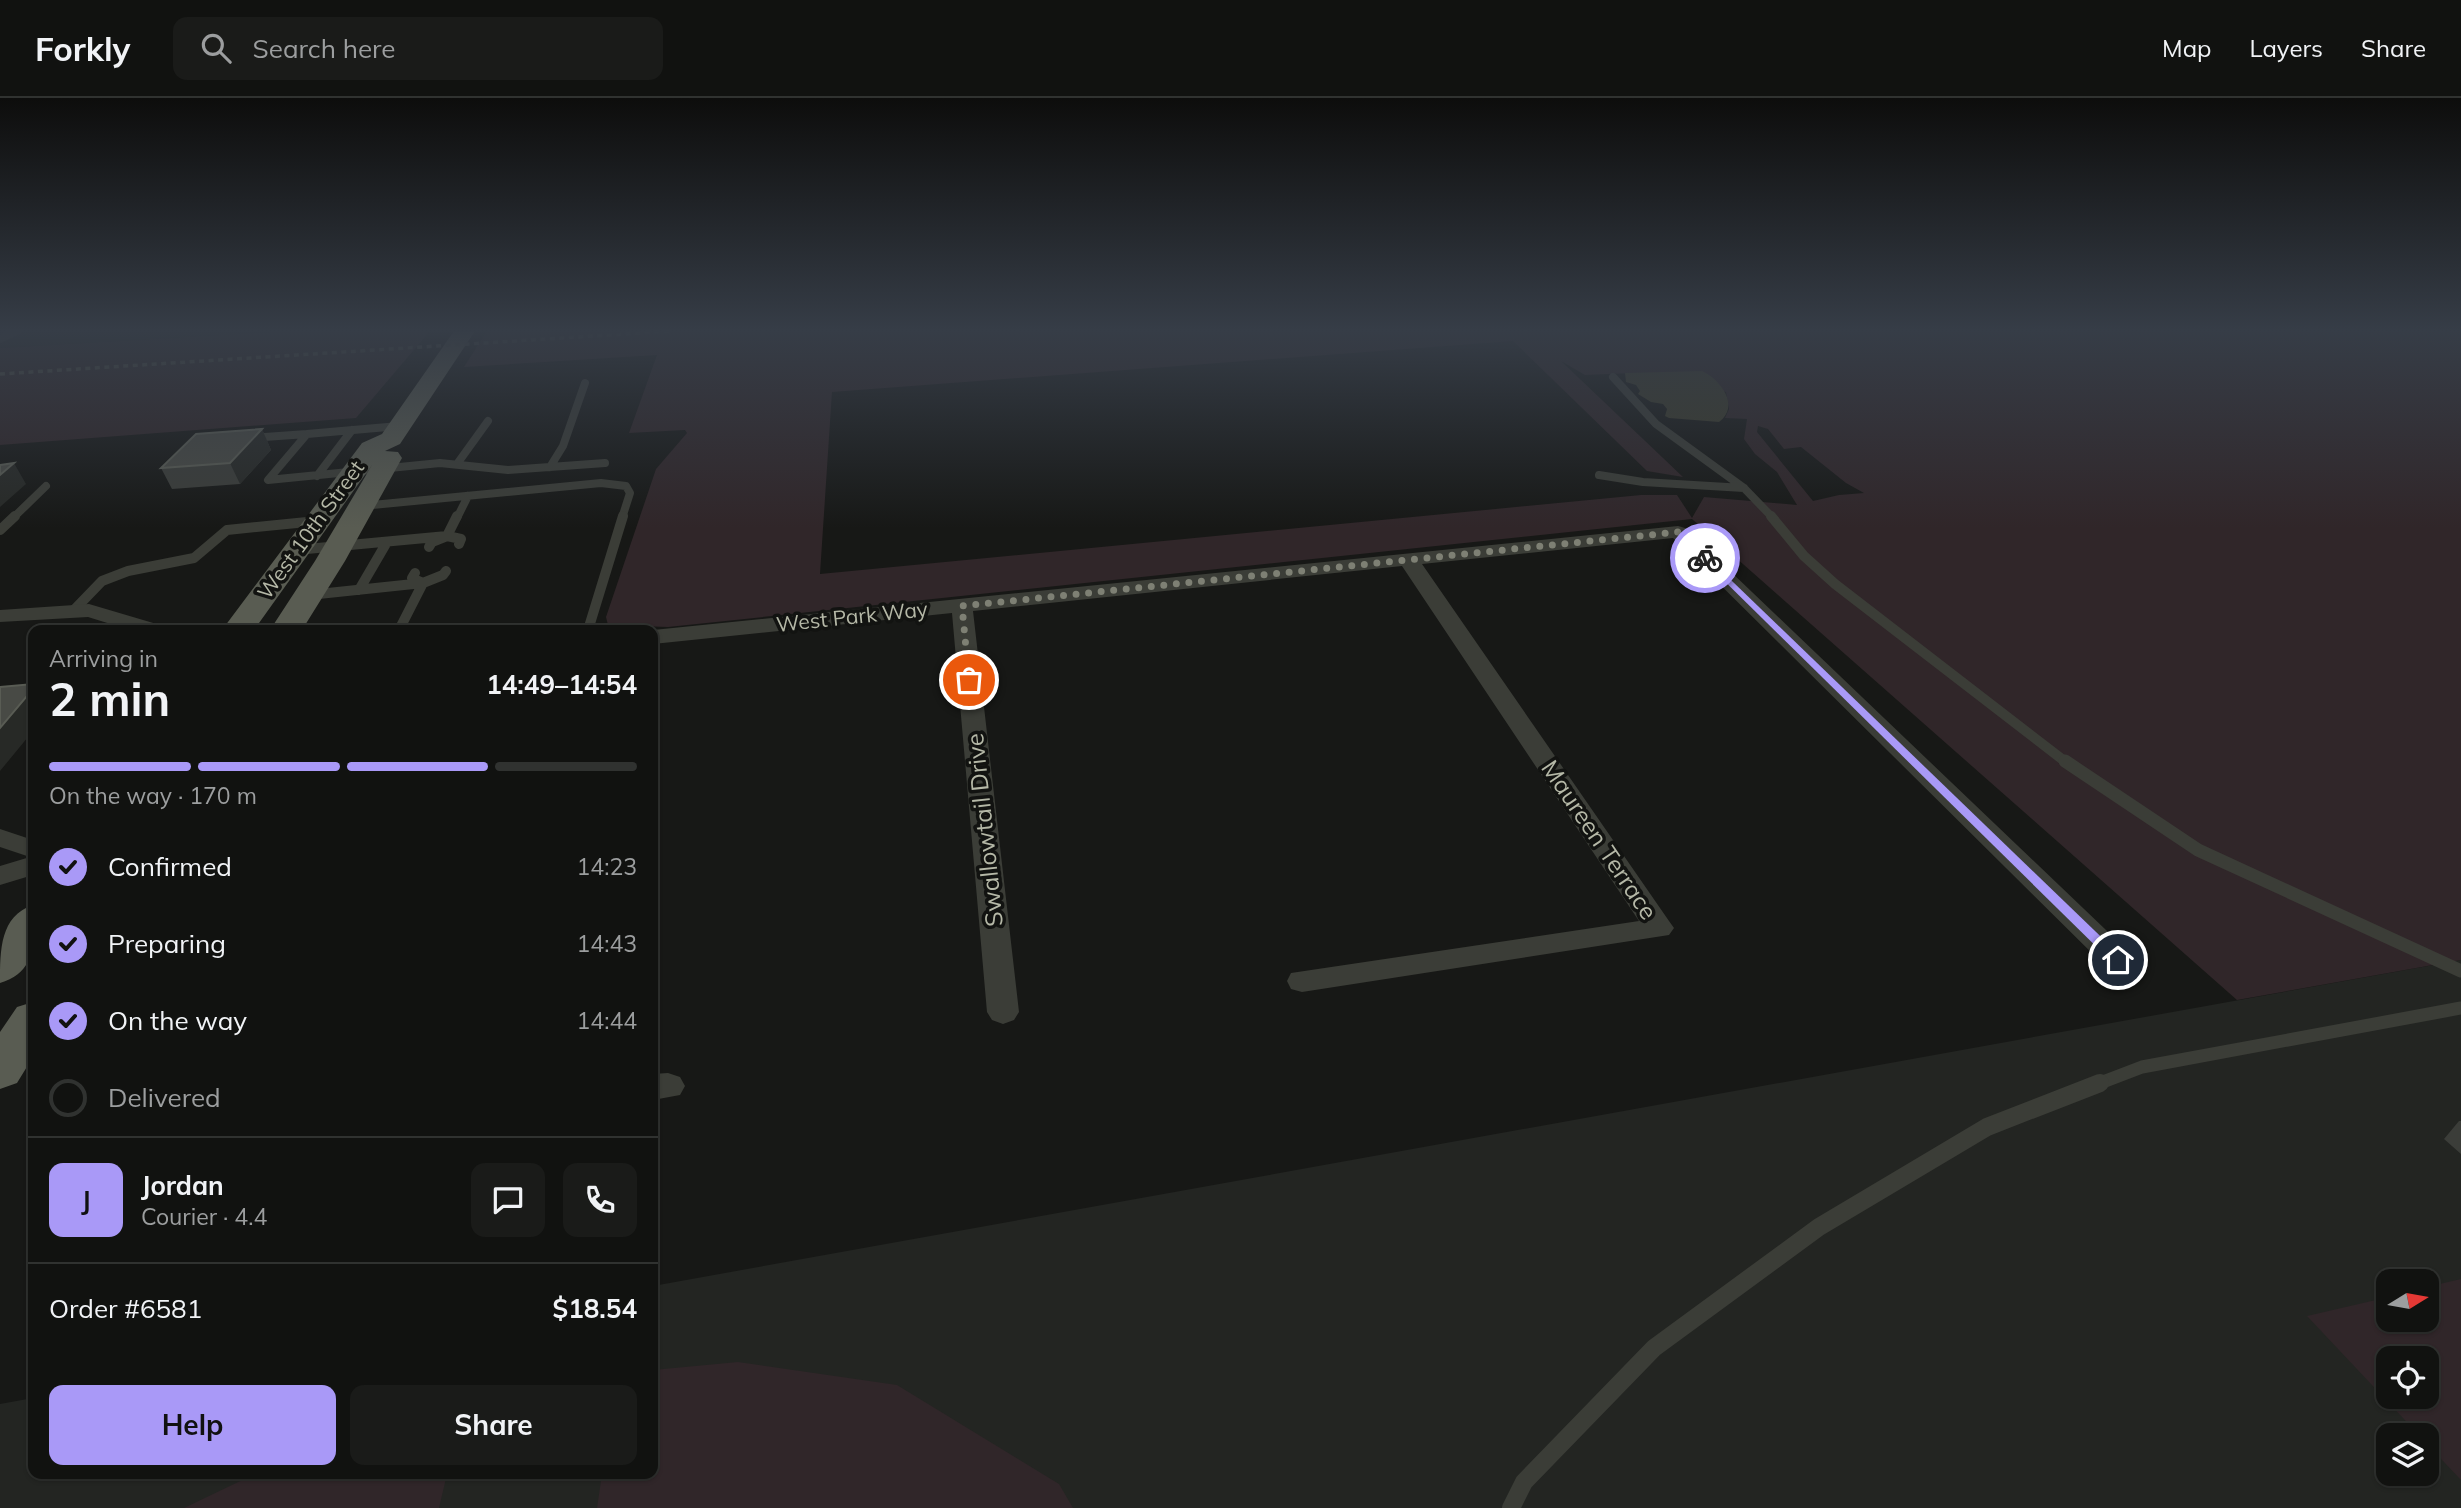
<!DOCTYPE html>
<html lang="en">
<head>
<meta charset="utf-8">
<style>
	:root { --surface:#111210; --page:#1a1b19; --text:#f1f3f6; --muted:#9c9e9f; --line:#303230; --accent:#a999f7 }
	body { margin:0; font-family:Mulish,sans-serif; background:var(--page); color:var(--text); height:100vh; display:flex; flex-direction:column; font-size:26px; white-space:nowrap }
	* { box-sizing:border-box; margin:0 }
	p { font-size:23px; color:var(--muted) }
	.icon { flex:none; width:38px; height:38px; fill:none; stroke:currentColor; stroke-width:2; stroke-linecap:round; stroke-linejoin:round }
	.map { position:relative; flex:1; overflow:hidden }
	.details { position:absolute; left:28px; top:527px; width:630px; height:854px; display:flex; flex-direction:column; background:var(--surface); border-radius:14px; box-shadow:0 2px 5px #0004,0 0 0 2px var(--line) }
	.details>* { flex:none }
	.needle { width:46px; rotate:79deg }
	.fabs { position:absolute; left:2376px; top:1171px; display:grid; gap:14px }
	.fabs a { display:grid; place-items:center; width:63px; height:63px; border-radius:14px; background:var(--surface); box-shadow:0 2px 5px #0004,0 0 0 2px var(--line); font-size:35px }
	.pin { position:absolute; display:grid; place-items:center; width:60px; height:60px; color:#fff; margin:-30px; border:4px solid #fff; border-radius:50%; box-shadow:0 2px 7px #0007 }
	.courier { position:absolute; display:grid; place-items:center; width:70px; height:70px; margin:-35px; border:5px solid #a999f7; border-radius:50%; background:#fff; color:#222; box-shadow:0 2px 9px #0007 }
	.headline em { font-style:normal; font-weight:700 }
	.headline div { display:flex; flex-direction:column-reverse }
	.headline { display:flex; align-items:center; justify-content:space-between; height:119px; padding:0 21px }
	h1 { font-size:46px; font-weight:700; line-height:52px }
	.bar { display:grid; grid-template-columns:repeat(4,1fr); gap:10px 7px; align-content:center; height:84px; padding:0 21px }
	.bar i { height:9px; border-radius:5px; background:var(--line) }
	.bar .on { background:var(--accent) }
	.bar p { grid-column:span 4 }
	.line { display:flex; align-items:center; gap:18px; padding:0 21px; border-top:2px solid var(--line) }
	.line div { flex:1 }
	.round { display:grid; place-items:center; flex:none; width:74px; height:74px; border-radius:14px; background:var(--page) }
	ol { padding:0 21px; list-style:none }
	li { display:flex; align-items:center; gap:21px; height:77px }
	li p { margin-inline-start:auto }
	li .icon { padding:7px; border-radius:50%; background:var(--accent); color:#111; stroke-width:4 }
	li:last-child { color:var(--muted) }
	li i { width:38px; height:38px; border:4px solid var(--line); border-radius:50% }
	.action { display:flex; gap:14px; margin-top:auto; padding:14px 21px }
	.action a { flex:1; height:80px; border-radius:14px; background:var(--accent); color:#111; font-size:28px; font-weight:700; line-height:80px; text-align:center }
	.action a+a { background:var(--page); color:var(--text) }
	header { display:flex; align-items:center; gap:42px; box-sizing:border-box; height:98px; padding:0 35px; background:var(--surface); border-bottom:2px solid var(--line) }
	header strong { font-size:33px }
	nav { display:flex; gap:38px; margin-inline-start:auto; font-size:24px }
	.search { width:490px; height:63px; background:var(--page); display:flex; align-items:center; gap:18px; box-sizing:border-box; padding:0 24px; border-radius:14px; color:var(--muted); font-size:26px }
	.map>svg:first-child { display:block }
	.built { fill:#232522; fill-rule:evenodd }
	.green { fill:#302629; fill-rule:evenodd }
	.water { fill:#3c3c2b }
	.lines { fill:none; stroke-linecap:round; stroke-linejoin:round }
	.lane-far3 { stroke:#3b3d37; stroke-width:8 }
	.lane-far2 { stroke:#3b3d37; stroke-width:10 }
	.lane-far1 { stroke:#3b3d37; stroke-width:13 }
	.lane { stroke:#3b3d37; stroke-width:18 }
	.street { fill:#3b3d37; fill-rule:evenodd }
	.primary { fill:#595c52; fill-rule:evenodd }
	.rail { stroke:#505249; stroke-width:3.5; stroke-dasharray:5 4.5; stroke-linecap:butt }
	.wall { fill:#3b3d39 }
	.shaded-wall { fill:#272926 }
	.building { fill:#484a45; stroke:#595c54; stroke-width:2 }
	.route { fill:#a999f7 }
	.done { stroke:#7e8074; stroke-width:7; stroke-dasharray:0 12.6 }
	.labels { text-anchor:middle; stroke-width:7; stroke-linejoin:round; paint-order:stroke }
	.far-street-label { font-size:21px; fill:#b5b8a7; stroke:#121311 }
	.street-label { font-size:24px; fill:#b5b8a7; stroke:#121311 }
</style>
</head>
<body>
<header>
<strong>Forkly</strong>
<div class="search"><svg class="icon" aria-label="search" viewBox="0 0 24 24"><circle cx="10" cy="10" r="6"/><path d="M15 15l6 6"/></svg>Search here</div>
<nav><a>Map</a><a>Layers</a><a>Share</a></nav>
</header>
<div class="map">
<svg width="2461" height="1410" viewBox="0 0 2461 1410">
	<rect width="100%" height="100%" fill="#171816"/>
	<path class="built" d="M0,233H289L0,250Z
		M2461,862V1410H0V1306L33,1300V1376H653V1188ZM2389,1183H2427V1222H2389ZM2389,1260H2427V1298H2389ZM2389,1337H2427V1376H2389Z"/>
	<path class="green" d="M289,233H430L356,320L0,347V250Z
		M487,233H2461V862L2237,902L1692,421L668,529L608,527L606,519L656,371L687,335L685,332L629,335L657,257L464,269ZM1513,243L1647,373L1683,379L1561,263L1585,277L1634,275L1726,294L1729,311L1725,320L1747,321L1744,341L1755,356L1777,374L1797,407L1704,399L1692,420L1677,397H1641L820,476L832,294ZM1758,328L1768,331L1784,351L1801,349L1846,385L1864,395L1839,397L1813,403L1757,334Z
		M2461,1181V1382L2427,1346V1337H2419L2307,1218L2389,1199V1222H2427V1189ZM2389,1260H2427V1298H2389Z
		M738,1264L897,1287L1059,1386L1073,1410H597L602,1376H653V1272Z
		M255,1376H447L439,1410H184Z"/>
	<path class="water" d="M1702,273C1720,281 1741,308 1719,324L1669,320L1665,318L1667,311L1663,306L1651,304L1638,296L1640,293L1636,287L1626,284L1625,275Z"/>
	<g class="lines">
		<path class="lane-far3" d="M0,241L17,233
			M1613,279L1656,326L1744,390L1773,420
			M399,328L307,336L268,382L440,365L508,372L605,365
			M251,340L307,336
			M457,366L488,323
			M550,369L563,348L585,285
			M1599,377L1643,384L1744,390
			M317,378L352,332
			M362,408L601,385L626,388L630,395L622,420
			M13,420L46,388
			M457,420L468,398"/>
		<path class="lane-far2" d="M1771,418L1804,458L1835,486L2067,665
			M0,432L15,418
			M429,449L432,444L447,438L457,418
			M296,452L447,438L461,441L459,446
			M415,475L412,480L423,485L443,477L446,473
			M359,492L387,444
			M309,497L423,485L399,532
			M74,512L102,483L128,473L194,460L227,432L317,423
			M588,532L623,418"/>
		<path class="lane-far1" d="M2065,663L2198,752L2461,873
			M2095,987L2142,969L2461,910"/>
		<path class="lane" d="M1511,1410L1524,1384L1654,1250L1819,1129L1987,1029L2100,985"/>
		<path class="street" d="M1678,428L1685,430L2129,854L2133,862L2129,870L2118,873L2107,870L1673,440L1422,466L1669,823L1674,830L1669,837L1302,894L1291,891L1287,883L1291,875L1639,823L1402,468L973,513L1019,914L1014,922L1003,926L992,922L987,914L952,515L653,546V532Z
			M89,506L160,527L163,532H130L88,519L0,524V512Z
			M535,525H588L596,527L599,532H524L527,527Z
			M0,731L33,742V777L0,787V768L30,759L0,749Z
			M668,975L680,979L685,988L680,997L653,1002V976Z"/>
		<path class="primary" d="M454,233H475L400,346L385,353L398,354L402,360L345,463L302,532H270L315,463L372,367L254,532H222L362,345L382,336Z
			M33,807C35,840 38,874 0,885C0,852 0,818 33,807Z
			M33,904V959L17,985L0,991V934L17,909Z"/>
		<path class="rail" d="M0,276L671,233"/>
	</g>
	<path class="wall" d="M262,331L271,352L240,386L172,391L161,370Z
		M2459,1023H2461V1056L2444,1041Z"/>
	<path class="shaded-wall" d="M262,331L271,352L240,386L230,365Z
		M14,365L26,386L0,409V377Z
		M33,591V633L0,673V630Z"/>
	<path class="building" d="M262,331L230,365L161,370L196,336Z
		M14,365L0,377V367Z
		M33,586V591L0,630V589Z"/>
	<linearGradient id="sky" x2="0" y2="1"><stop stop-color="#0d0d0c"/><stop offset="0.54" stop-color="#363d47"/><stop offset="1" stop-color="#363d47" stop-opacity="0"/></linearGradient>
	<rect width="2461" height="430" fill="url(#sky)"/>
	<path class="route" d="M1705,457L2122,859V865H2113L1702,461L1701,460Z"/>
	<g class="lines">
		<path class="done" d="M969,582L962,508L1678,434L1705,460"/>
	</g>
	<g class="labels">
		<g class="far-street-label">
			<text transform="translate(311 432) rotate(-54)" y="7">West 10th Street</text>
			<text transform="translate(852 519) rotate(-6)" y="7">West Park Way</text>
		</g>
		<g class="street-label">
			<text transform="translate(985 732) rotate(-96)" y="8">Swallowtail Drive</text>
			<text transform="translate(1599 742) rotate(56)" y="8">Maureen Terrace</text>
		</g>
	</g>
</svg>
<div class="fabs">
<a><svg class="needle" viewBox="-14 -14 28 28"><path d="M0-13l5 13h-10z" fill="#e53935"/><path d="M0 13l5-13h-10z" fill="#9c9e9f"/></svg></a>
<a><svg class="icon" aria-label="locate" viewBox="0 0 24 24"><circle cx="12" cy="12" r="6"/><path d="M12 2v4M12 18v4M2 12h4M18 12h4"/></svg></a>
<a><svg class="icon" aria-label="layers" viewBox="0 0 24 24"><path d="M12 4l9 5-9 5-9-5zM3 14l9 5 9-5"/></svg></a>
</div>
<div class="pin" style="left:969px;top:582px;background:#ea580c"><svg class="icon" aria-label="bag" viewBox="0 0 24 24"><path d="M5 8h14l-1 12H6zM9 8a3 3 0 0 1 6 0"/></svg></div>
<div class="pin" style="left:2118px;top:862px;background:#1f2937"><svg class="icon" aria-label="home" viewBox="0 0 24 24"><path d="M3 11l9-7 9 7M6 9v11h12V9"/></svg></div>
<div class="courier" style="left:1705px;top:460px"><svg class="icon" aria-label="bike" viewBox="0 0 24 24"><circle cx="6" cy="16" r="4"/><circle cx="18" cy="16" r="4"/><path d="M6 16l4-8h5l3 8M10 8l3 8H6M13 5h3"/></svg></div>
<section class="details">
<div class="headline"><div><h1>2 min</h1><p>Arriving in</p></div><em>14:49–14:54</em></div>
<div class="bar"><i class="on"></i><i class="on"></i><i class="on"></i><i></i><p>On the way · 170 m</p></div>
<ol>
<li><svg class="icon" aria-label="check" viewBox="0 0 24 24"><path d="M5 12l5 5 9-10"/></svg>Confirmed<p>14:23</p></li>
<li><svg class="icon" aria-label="check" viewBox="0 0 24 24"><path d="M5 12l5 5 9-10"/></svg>Preparing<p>14:43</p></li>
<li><svg class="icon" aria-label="check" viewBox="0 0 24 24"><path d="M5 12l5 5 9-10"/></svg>On the way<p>14:44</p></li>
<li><i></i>Delivered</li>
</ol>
<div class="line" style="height:126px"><b class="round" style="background:var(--accent);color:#111">J</b><div><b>Jordan</b><p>Courier · 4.4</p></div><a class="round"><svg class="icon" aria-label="chat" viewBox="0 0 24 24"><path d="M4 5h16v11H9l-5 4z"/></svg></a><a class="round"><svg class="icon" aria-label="phone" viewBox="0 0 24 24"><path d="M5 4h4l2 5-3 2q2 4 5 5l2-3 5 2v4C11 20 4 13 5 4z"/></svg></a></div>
<div class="line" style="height:91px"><div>Order #6581</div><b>$18.54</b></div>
<div class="action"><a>Help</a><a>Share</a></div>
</section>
</div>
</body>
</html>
